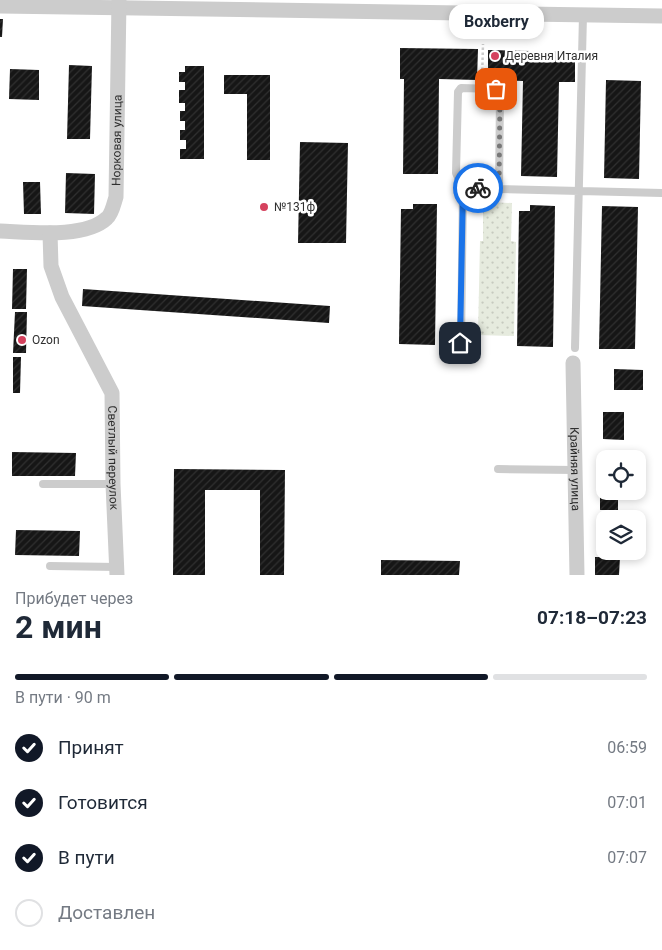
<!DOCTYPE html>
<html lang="ru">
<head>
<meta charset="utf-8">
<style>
	:root { --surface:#fff; --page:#f2f2f3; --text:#1f2937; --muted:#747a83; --line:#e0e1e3; --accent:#111827 }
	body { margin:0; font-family:Roboto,sans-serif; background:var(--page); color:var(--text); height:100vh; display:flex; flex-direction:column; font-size:19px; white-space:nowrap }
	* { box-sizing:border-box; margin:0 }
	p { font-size:16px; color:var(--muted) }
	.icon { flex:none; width:28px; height:28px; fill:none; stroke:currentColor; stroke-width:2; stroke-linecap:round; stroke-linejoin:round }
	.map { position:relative; height:575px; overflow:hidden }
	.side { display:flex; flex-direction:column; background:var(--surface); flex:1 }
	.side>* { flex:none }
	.buttons { position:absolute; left:596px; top:450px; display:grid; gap:10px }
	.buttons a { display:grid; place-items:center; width:50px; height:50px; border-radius:10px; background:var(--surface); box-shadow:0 2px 8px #0003; font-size:25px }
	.pin { position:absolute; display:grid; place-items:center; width:42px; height:42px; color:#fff; margin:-21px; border-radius:10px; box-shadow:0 2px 8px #0006 }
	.courier { position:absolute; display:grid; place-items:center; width:50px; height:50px; margin:-25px; border:4px solid #1a73e8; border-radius:50%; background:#fff; color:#222; box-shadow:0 1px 6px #0007 }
	.bubble { position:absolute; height:35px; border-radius:15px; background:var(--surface); box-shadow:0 2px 8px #0003; font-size:16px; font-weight:700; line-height:35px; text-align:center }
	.headline em { font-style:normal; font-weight:700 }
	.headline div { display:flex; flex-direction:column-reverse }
	.headline { display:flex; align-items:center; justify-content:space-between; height:85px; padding:0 15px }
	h1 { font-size:32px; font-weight:700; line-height:38px }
	.bar { display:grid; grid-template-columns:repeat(4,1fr); gap:8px 5px; align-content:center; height:60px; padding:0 15px }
	.bar i { height:6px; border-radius:4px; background:var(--line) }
	.bar .current { background:var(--accent) }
	.bar p { grid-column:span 4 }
	ol { padding:0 15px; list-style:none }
	li { display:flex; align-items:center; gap:15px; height:55px }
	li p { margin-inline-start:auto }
	li .icon { padding:5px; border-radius:50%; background:var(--accent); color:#fff; stroke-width:4 }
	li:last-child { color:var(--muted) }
	li i { width:28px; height:28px; border:2px solid var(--line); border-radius:50% }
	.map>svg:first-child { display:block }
	.park { fill:url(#park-dots) }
	.building { fill:url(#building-hatch) }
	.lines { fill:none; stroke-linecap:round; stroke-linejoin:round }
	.path { stroke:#ccc; stroke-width:2.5; stroke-dasharray:2.5 2.5; stroke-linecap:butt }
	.lane { stroke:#ccc; stroke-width:8 }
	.street { stroke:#ccc; stroke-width:15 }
	.done { stroke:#787878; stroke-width:5; stroke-dasharray:0 9 }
	.route { stroke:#1a73e8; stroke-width:6 }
	.poi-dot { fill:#d5425e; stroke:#fff; stroke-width:2 }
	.labels { text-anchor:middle; stroke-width:5; stroke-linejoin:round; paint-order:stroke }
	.poi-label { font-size:12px; fill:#2f2f2f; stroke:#fff; text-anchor:start }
	.street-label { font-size:12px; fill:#2f2f2f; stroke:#fff }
</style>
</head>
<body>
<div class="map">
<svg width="662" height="575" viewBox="0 0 662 575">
	<defs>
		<pattern id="park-dots" width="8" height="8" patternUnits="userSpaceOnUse" patternTransform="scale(1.25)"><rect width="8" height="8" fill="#e6ebde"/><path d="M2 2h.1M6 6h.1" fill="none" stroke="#c6cabf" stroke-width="1.8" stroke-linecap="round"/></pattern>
		<pattern id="building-hatch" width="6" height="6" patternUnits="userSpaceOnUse" patternTransform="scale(1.25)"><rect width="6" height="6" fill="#161616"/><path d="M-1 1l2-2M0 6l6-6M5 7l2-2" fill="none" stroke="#303030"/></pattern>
	</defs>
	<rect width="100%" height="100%" fill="#fff"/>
	<path class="park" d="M483,202L512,203L511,241L516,242L514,336L478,335L480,241H483Z"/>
	<path class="building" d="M0,19H3L2,37H0Z
		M400,48L478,49L477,80L439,79L438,174H403L404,79H400Z
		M488,50L575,52V82H559L557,177L521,176L523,81L488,80Z
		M69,65L92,66L90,139H67Z
		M185,66H204V159H180V149H186V140H180V130H185V121H180V111H185V103H179V90H185V82H179V72H185Z
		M10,69L39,70V100L9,99Z
		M224,75H270V160H247V94H224Z
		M606,80L641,81L639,179L604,178Z
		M300,142L348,143L346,243H298Z
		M66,173L95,174L94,214L65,213Z
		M23,182H40L41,214H24Z
		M413,204H437L435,345L399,344L401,209H413Z
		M530,205L555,206L553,347L517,346L519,211H530Z
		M602,206L638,207L635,349H599Z
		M13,269H27L26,309H12Z
		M83,289L330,306L329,323L82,306Z
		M15,312H27L26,353H13Z
		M13,357H21L20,393H13Z
		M614,369L643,370V390H614Z
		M603,412H624V440L603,439Z
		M12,452L76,453L75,476H12Z
		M611,454L640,455L639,482L638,481V459H611Z
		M174,469L285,470L284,575H260V490H205V575H173Z
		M600,497L618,498V510H600Z
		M600,520H605V532H600Z
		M16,530L80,531L79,556L15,555Z
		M595,557H620L619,575H595Z
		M381,560L460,561L459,575H381Z"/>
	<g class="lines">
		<path class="path" d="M482,80L483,44"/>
		<path class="lane" d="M481,31V13
			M463,188L662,193
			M461,343L463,188L456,173L458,92L461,88L496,89L500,94L499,189
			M575,348L583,15
			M498,469L575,470
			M43,484H113
			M50,566L117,567"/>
		<g class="street">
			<path d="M0,6L662,16"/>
			<path id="s1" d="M0,231C29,232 85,239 107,218C112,214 114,203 116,197L119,0"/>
			<path id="s2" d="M50,233L51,266L62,297L112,393L113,484L117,575"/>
			<path id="s3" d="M573,363L577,575"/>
		</g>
	</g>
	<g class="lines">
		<path class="done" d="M478,188H499L500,94L496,89"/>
		<path class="route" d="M460,343L463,188H478"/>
	</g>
	<g class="poi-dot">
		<circle cx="495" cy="56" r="5"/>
		<circle cx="264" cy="207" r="5"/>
		<circle cx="22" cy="340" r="5"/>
	</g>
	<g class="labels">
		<g class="poi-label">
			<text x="505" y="60">Деревня Италия</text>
			<text x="274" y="211">№131ф</text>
			<text x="32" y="344">Ozon</text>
		</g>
		<g class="street-label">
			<text dy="4" stroke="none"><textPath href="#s1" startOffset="190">Норковая улица</textPath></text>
			<text dy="4" stroke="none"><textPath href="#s2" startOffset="239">Светлый переулок</textPath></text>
			<text dy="4" stroke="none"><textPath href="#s3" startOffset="106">Крайняя улица</textPath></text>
		</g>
	</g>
</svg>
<div class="buttons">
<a><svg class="icon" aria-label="locate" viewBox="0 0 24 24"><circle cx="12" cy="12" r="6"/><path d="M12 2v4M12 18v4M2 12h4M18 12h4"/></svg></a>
<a><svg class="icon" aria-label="layers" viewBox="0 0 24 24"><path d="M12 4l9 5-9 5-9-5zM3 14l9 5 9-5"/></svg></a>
</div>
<div class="pin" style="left:496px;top:89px;background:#ea580c"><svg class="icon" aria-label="bag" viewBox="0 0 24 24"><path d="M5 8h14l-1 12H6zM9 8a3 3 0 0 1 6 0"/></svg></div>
<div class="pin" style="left:460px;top:343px;background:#1f2937"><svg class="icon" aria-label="home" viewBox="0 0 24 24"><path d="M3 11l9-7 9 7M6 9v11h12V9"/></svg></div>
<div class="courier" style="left:478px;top:188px"><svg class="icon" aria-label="bike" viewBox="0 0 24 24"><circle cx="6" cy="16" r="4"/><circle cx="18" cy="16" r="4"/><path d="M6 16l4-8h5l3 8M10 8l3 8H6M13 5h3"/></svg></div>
<div class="bubble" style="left:449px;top:4px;width:95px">Boxberry</div>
</div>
<section class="side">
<div class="headline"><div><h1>2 мин</h1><p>Прибудет через</p></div><em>07:18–07:23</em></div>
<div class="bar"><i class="current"></i><i class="current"></i><i class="current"></i><i></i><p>В пути · 90 m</p></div>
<ol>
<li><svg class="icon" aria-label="check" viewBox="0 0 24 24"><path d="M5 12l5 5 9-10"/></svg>Принят<p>06:59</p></li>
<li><svg class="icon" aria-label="check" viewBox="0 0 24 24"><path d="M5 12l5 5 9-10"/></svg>Готовится<p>07:01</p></li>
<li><svg class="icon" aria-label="check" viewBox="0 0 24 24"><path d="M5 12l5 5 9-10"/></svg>В пути<p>07:07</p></li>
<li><i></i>Доставлен</li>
</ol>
</section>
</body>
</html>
